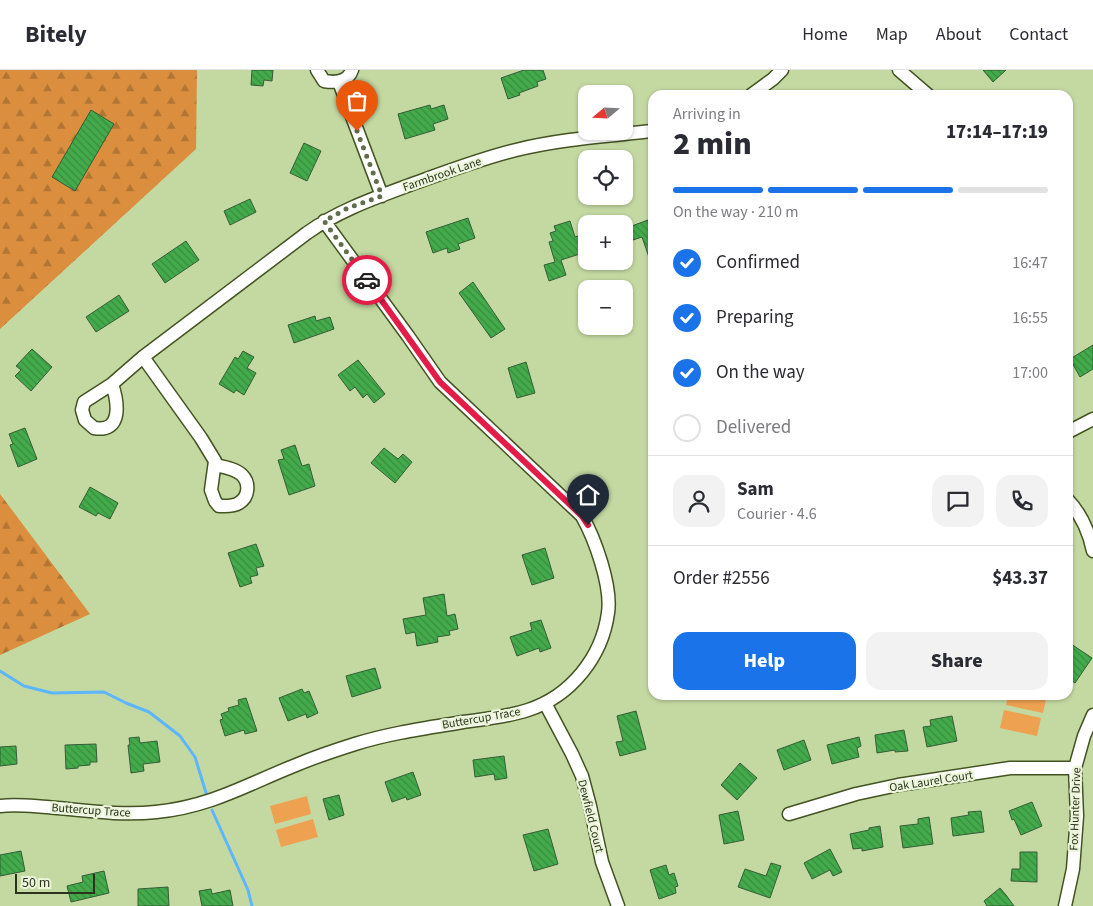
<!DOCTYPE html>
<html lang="en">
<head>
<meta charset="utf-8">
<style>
	:root { --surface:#fff; --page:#f2f2f3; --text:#2b2b33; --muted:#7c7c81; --line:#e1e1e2; --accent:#1a73e8 }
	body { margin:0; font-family:"Source Sans 3",sans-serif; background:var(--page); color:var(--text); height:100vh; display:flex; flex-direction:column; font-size:19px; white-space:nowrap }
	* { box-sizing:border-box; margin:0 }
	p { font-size:16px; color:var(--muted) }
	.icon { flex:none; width:28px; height:28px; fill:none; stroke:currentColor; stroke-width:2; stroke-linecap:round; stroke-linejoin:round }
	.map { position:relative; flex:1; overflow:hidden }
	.drawer { position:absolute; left:648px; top:20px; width:425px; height:610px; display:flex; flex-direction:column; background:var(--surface); border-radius:15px; box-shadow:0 1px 4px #0004 }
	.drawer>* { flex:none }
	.needle { width:32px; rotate:251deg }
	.tools { position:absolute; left:578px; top:15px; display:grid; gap:10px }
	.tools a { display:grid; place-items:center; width:55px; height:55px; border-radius:10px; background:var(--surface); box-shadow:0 1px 4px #0004; font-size:25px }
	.scale { position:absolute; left:15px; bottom:12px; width:80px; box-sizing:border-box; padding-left:5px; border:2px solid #2b331d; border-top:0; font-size:14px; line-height:18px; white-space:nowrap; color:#2b331d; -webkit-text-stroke:4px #ebf5da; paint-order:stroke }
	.pin { position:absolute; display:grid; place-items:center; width:42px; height:42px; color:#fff; margin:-51px -21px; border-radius:50% 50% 50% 0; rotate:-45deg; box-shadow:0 0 5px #0007 }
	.pin .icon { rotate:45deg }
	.courier { position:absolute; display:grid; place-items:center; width:50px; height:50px; margin:-25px; border:4px solid #e11d48; border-radius:50%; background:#fff; color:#222; box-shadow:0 1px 6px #0007 }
	.overview em { font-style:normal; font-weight:800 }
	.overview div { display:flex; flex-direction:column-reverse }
	.overview { display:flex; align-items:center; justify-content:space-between; height:85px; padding:0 25px }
	h1 { font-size:32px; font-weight:800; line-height:38px }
	.bar { display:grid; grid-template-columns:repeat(4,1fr); gap:8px 5px; align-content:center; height:60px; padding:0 25px }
	.bar i { height:6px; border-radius:4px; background:var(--line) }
	.bar .on { background:var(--accent) }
	.bar p { grid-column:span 4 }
	.line { display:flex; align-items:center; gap:12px; padding:0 25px; border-top:1px solid var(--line) }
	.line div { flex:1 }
	.round { display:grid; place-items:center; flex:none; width:52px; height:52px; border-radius:15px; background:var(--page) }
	ol { padding:0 25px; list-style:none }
	li { display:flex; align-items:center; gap:15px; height:55px }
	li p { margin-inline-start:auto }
	li .icon { padding:5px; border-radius:50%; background:var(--accent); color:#fff; stroke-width:4 }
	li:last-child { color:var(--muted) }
	li i { width:28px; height:28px; border:2px solid var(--line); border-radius:50% }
	.button { display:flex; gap:10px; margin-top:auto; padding:10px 25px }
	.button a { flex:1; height:58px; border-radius:15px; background:var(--accent); color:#fff; font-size:20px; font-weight:800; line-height:58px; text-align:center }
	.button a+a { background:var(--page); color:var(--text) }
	header { display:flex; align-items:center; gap:30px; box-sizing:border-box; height:70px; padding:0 25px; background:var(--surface); border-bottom:1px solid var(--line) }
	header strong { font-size:24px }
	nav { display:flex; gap:28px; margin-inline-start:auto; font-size:18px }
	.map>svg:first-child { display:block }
	.grass { fill:#eea151 }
	.forest { fill:url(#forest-firs) }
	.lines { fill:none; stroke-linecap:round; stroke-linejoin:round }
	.stream { stroke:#5db6fb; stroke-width:3 }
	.building { fill:url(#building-back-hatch); stroke:#365d37 }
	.street-casing { stroke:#435321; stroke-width:15 }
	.street { stroke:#fff; stroke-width:12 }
	.done { stroke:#616d4c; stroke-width:5; stroke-dasharray:0 9 }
	.route { stroke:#e11d48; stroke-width:6 }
	.labels { text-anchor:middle; stroke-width:4.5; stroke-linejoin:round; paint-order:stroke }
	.street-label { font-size:12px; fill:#2b331d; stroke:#ebf5da }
</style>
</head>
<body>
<header>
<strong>Bitely</strong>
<nav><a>Home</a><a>Map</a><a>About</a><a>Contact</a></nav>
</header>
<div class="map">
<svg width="1093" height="836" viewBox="0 0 1093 836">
	<defs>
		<pattern id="forest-firs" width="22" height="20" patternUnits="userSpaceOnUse" patternTransform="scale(1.25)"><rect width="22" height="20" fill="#db8f3e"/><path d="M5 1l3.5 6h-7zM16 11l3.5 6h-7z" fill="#b27533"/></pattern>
		<pattern id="building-back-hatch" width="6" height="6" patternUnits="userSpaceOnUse" patternTransform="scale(1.25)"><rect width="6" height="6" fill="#43ab4b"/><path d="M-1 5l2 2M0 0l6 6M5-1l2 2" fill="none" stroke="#388c3e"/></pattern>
	</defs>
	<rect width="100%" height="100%" fill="#c4d9a2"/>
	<path class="grass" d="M1008,625H1047L1043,643L1006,635Z
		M1004,640L1041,648L1037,666L1000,658Z
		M307,726L311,744L275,754L270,736Z
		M313,749L318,767L281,777L276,760Z"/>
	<path class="forest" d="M0,0H197L196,79L0,259Z
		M0,424L90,544L0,585Z"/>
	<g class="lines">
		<path class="stream" d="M0,601L24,616L52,623L104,622L126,633L149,642L180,666L195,687L207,726
			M212,740L248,820L252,836"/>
	</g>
	<path class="building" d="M252,0H273L272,11L264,10L263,16L251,15Z
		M524,0H543L546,9L537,12L538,16L519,23L520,25L508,29L501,8Z
		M983,0H1006L993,12Z
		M430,35L431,39L444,35L448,49L433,54L435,60L405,69L398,44Z
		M91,40L114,54L75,121L52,107Z
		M304,73L321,81L307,111L290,103Z
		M250,129L256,142L230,155L224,141Z
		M468,148L475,168L458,174L460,179L448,183L447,178L433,183L426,162Z
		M648,150L650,156L652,155V192L651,193L642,167L633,170L629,157Z
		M570,151L575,167L586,163V182L561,190L566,205L549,211L544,195L555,192L549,172L553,171L550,163L556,161L554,156Z
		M186,171L199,190L165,213L152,194Z
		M473,212L505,259L491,268L459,223Z
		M119,225L129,241L96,262L86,247Z
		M315,246L316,251L330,247L334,259L294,273L288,255Z
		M1093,275V299L1080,307L1070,289Z
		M32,279L52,297L31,321L15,306L21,300L16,296Z
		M243,281L254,287L247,298L256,303L244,325L236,320L234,323L219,314L235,287L238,289Z
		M358,290L385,324L374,333L367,324L363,328L355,317L350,321L338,305Z
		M526,292L535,323L517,328L508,298Z
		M25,358L37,389L18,397L10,375L13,374L9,364Z
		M295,375L302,396L309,394L315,416L289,425L278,390L284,389L281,380Z
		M384,378L398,389L403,384L412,392L395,413L371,393Z
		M90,417L118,433L110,449L98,443L96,446L79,437Z
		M256,474L264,496L256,498L258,505L250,507L252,513L240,517L228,483Z
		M545,478L554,508L532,515L522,485Z
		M444,524L447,546L455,544L458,559L449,561L450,565L437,567L438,572L417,576L415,562L406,564L403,549L426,545L423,528Z
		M541,550L551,578L540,582L539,578L517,586L510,567L532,560L530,553Z
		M1068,572L1092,588L1075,613L1068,608Z
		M375,598L381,618L352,627L346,606Z
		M302,619L304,623L309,621L318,643L307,648L306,644L288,651L279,628Z
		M246,628L257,661L245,664L244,660L225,666L220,650L223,649L221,644L229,641L228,638L239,635L238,630Z
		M636,641L646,679L620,686L616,672L623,671L617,646Z
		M952,646L957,671L927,677L923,657L931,656L930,650Z
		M904,660L908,681L895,682V680L877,683L875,665Z
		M139,667L140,673L157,671L160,692L143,694L144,701L131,703L128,675H130L129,668Z
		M859,667L861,676L857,678L859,687L832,694L827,675Z
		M804,670L811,690L784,700L777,680Z
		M96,674L97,692H90V695L78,696V698L66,699L65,675Z
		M16,676L17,694L0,696V677Z
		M504,686L507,708L495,710L494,704L475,707L473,690Z
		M740,693L757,708L737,730L721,715Z
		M413,702L421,725L407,730L406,727L392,732L385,712Z
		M339,725L344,745L329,750L323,729Z
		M1032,732L1042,756L1021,765L1014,749L1012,750L1009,741Z
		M738,741L744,770L724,774L719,745Z
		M981,741L984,762L953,766L951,748L969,745L968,742Z
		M929,747L933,774L903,778L900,756L918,754V749Z
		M880,756L883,777L862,781V778L853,779L850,764L869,760V758Z
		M548,759L558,794L534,801L523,765Z
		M830,779L842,802L833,806L830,800L812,809L804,793Z
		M21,781L25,801L0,806V785Z
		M1020,782H1037V812L1011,811L1012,799H1020Z
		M771,793L781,796L770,828L738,817L745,799L766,806Z
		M666,795L669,805L674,803L678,816L675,817L676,823L659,829L650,800Z
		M104,801L109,823L71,832L67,816L83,812L82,806Z
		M168,817L169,836H138V819Z
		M1000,818L1006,825L1014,836H987L984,831Z
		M211,819L212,824L230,820L233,836H202L199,821Z"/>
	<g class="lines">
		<defs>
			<path id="street" d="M317,0L324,11C335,13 348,12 352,0
				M899,0L928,25
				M339,12L382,126
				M751,25L773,9L782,0
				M143,287L201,368L215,391L211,420L215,431L219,436C225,436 233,437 239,433C249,427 250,413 242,405C236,399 224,397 215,395
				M112,314C118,332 123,363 94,358L85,350L82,340L84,332L112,314L143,287L307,163C338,141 372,129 407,116C443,103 479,89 516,80C561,69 607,66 652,61
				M1068,362L1093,349
				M1068,430C1081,444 1089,462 1093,481
				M545,633L572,684L582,706L590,736L602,792L618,836
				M0,736C16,734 31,736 47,737C83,740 120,746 156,742C210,737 248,714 296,695C315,687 336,680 355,674C390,663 427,658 463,652C484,649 507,647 528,640C571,626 602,587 608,543C612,516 595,469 582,446L440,312L408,266L324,151
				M789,744L856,724L898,715L1010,698H1075
				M1065,836L1073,799L1077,746L1075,698L1084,666L1093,645"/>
		</defs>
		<use href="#street" class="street-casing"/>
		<use href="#street" class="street"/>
	</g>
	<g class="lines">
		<path class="done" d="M357,61L382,126L348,138L324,151L367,210"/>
		<path class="route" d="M367,210L440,312L582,446L588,455"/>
	</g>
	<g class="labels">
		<g class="street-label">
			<text transform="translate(442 104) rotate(-19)" y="4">Farmbrook Lane</text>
			<text transform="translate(481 648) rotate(-10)" y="4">Buttercup Trace</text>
			<text transform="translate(931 711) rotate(-9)" y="4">Oak Laurel Court</text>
			<text transform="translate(1075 739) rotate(-88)" y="4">Fox Hunter Drive</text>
			<text transform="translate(91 740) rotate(4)" y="4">Buttercup Trace</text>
			<text transform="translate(591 746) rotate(76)" y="4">Dewfield Court</text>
		</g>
	</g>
</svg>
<div class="tools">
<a><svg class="needle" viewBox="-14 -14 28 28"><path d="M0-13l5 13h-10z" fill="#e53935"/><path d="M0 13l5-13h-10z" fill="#7c7c81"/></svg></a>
<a><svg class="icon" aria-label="locate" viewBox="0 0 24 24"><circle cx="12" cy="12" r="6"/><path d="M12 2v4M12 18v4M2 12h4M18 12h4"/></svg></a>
<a>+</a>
<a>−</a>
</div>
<div class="scale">50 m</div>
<div class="pin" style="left:357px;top:61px;background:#ea580c"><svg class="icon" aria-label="bag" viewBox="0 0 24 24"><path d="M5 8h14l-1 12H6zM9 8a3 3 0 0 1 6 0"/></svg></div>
<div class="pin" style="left:588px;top:455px;background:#1f2937"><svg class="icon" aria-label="home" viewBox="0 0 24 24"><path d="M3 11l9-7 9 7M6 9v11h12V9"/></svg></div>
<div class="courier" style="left:367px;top:210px"><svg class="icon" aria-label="car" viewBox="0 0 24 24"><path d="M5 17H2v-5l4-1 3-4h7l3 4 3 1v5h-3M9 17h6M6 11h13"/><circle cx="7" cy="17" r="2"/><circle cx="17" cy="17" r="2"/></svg></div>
<section class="drawer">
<div class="overview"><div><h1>2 min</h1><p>Arriving in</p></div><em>17:14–17:19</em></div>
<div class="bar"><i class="on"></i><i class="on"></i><i class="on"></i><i></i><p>On the way · 210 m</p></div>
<ol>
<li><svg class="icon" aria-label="check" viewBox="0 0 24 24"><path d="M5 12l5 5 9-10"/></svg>Confirmed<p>16:47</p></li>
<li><svg class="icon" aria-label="check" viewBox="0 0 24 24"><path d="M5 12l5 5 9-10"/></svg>Preparing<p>16:55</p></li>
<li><svg class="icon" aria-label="check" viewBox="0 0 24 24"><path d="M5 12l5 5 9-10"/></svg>On the way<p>17:00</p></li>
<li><i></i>Delivered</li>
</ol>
<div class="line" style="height:90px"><a class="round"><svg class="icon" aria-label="person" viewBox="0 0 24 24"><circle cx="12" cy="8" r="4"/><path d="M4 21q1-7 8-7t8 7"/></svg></a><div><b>Sam</b><p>Courier · 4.6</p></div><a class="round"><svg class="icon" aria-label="chat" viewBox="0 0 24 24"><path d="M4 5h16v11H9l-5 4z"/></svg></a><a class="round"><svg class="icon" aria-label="phone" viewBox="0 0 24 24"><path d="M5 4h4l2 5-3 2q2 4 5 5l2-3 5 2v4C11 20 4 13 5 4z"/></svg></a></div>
<div class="line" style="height:65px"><div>Order #2556</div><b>$43.37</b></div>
<div class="button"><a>Help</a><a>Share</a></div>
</section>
</div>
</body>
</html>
